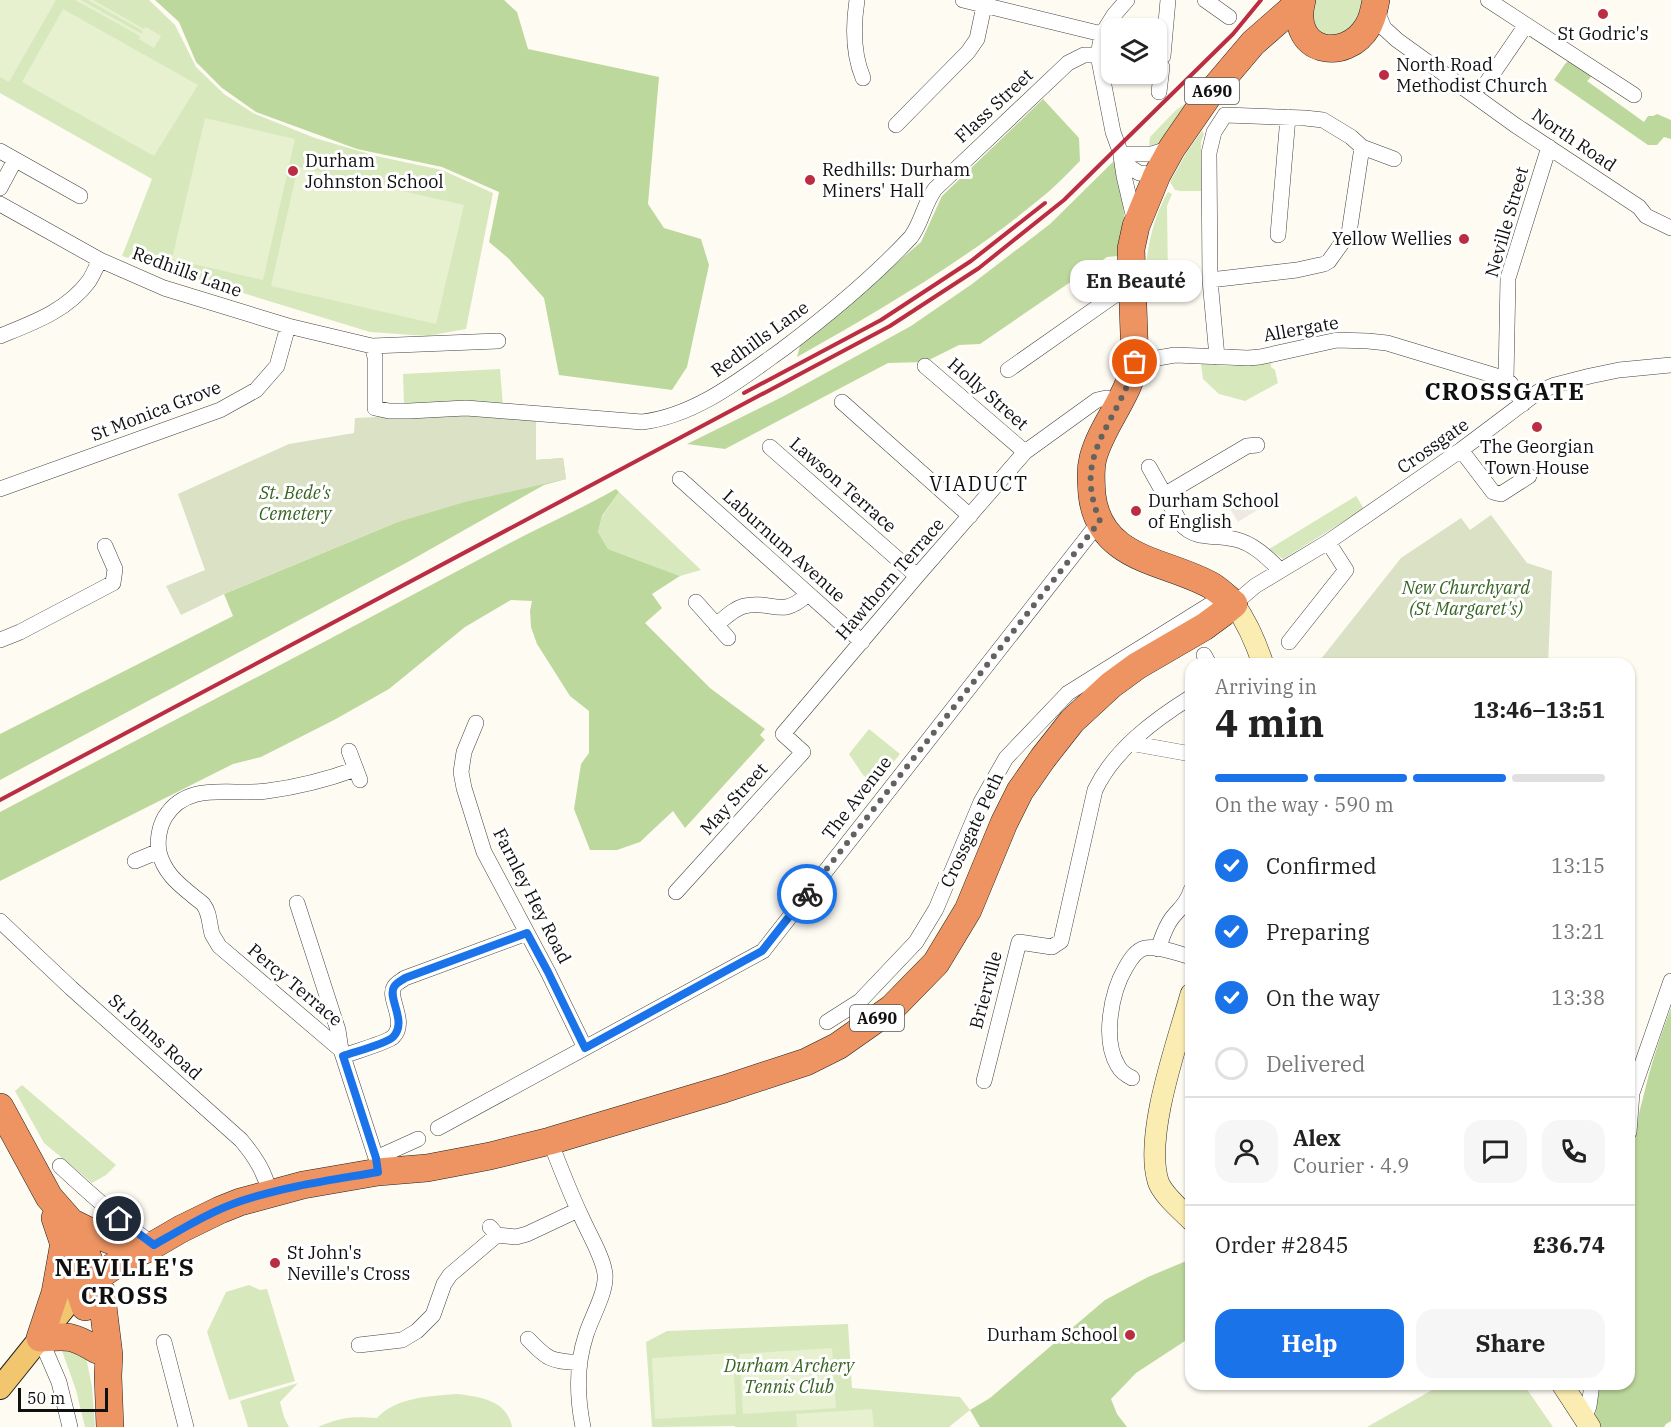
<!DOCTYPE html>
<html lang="en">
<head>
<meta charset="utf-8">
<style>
	:root { --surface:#fff; --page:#f6f6f6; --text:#222; --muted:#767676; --line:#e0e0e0; --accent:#1a73e8 }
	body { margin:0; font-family:"IBM Plex Serif",serif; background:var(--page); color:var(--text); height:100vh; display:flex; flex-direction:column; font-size:22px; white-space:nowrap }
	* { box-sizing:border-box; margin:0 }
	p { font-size:20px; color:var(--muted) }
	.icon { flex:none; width:33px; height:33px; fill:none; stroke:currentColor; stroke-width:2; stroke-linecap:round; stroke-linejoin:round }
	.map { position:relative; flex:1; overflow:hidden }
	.panel { position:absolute; left:1185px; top:658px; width:450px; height:732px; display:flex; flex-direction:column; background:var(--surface); border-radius:18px; box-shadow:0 2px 4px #0004 }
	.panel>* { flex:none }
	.tools { position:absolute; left:1101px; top:18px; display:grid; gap:12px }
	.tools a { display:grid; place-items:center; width:66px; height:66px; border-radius:12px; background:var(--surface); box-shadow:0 2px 4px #0004; font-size:30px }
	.scale { position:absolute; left:18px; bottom:15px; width:90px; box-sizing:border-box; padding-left:6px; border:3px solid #101010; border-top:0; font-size:16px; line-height:21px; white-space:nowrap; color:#101010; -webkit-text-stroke:4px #fff; paint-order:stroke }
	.pin { position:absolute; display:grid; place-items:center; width:51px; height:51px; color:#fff; margin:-26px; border:3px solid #fff; border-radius:50%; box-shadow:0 2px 6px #0007 }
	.courier { position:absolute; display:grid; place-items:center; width:60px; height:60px; margin:-30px; border:4px solid #1a73e8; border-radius:50%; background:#fff; color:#222; box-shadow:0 2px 8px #0007 }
	.bubble { position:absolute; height:42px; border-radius:18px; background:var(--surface); box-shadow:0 2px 4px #0004; font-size:20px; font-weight:700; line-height:42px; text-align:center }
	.head em { font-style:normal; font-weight:700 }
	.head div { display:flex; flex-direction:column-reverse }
	.head { display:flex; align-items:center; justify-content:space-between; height:102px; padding:0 30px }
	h1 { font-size:39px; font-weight:700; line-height:45px }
	.bar { display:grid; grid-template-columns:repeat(4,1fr); gap:9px 6px; align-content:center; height:72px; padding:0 30px }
	.bar i { height:8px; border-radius:4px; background:var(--line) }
	.bar .on { background:var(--accent) }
	.bar p { grid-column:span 4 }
	.line { display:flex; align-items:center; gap:15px; padding:0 30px; border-top:2px solid var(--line) }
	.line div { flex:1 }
	.round { display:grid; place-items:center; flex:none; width:63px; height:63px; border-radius:18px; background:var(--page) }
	ol { padding:0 30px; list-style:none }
	li { display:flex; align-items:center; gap:18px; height:66px }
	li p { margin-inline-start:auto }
	li .icon { padding:6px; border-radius:50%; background:var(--accent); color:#fff; stroke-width:4 }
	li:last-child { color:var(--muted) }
	li i { width:33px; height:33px; border:3px solid var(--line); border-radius:50% }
	.primary-button { display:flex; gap:12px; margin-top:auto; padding:12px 30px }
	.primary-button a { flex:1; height:69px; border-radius:18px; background:var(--accent); color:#fff; font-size:24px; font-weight:700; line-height:69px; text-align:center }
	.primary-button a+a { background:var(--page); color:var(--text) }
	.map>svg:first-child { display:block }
	.green { fill:#d8e8bd }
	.forest { fill:#bdd89d }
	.cemetery { fill:#dae1c4 }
	.pitch { fill:#e7f0cf }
	.plaza { fill:#efeae1 }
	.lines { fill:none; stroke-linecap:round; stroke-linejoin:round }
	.street-casing { stroke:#434343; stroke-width:16 }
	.secondary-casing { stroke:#323232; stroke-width:22 }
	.primary-casing { stroke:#212121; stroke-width:24 }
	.highway-casing { stroke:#212121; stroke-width:28 }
	.street { stroke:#fff; stroke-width:15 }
	.secondary { stroke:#fbecb1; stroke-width:21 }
	.primary { stroke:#f2c56f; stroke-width:22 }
	.highway { stroke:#ed9462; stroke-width:27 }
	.rail { stroke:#ba2d42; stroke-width:4 }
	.done { stroke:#63625f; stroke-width:6; stroke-dasharray:0 10.8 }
	.route { stroke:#1a73e8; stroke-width:8 }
	.poi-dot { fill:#ba2d42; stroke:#fff; stroke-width:2 }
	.labels { text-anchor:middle; stroke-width:6; stroke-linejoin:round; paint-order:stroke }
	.shield { fill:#fff; stroke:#585858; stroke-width:1.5 }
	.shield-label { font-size:16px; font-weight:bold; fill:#101010 }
	.poi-label { font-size:18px; fill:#101010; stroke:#fff; text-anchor:start }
	.street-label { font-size:18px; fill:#101010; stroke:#fff }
	.park-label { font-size:18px; font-style:italic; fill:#376522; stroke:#fff }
	.neighbourhood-label { font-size:20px; letter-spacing:1.5px; fill:#101010; stroke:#fff }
	.district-label { font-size:24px; font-weight:bold; letter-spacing:1.5px; fill:#101010; stroke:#fff }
</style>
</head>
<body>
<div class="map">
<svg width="1671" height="1427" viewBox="0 0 1671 1427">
	<rect width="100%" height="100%" fill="#fefbf3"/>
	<path class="green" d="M0,0H149L175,25L196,67L224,94L253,113L315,138L376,156L442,170L493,193L466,329L427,336L370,332L122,256L152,179L0,93Z
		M1314,0H1367V3L1348,35H1315L1309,10Z
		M1187,102L1189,103L1161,143L1149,146L1150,137L1175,111Z
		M1202,131L1204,134L1201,142V191H1180L1175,190L1170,182L1187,152Z
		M1168,192L1172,194L1167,206L1168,278L1145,279C1147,248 1152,220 1168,192Z
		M1271,362V367L1275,370L1278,383L1245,401L1219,394L1203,379L1201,364L1232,366Z
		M500,369L503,406L404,405L403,374Z
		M619,492L701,570L680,576L608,549L598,532L602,517Z
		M1356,496L1364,509L1283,559L1269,549Z
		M869,729L900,754L875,785L863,775L849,754Z
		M22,1085L116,1165L106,1175L92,1183L44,1143L15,1091Z
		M249,1285L260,1290L267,1289L295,1381L229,1400L207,1332L226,1292Z
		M848,1324L852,1388L960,1397L970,1410L949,1427H735V1426L652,1427L646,1342L667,1331Z
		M61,1348L86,1357L92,1387L95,1427H85L76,1390Z
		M298,1383L280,1402L284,1417L289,1427H248L240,1401Z
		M1441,1385H1524L1553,1427H1367Z
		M458,1394C480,1397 507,1400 512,1427H318C341,1417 351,1416 377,1418C396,1397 430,1396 458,1394Z"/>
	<path class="forest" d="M155,0H504L517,12L528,49L659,77L648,204L664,228L701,239L709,265L687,367L672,390L559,375L544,298L508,258L489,242L499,192L442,167L357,149L256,112L222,88L196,62L179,22Z
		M1574,55L1593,75L1587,81L1644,122L1648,116H1653L1657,114L1671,120V139L1664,137L1657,145H1648L1554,80L1565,64Z
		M1043,99L1079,138L1080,161C1066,175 1052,190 1036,202C963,262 880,310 797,357L800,346L921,242L942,196Z
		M1117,158L1123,202L1125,226L1118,256L1107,257L980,344L959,345L925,362L888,363L725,449L687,444L782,397L911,326L972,284L1050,224Z
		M536,421V460L563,458L566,479L544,485L406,563L0,780V734L233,616L224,594L395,523Z
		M616,489L619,492L602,516L598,532L608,549L680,576L652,594L662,608L645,623L710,688L765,729L760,735L765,740L685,828L673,811L640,842L617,850H590L574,809L581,764L589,753V711L570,696L537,644L531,627L530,611L532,601L511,600L465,627L389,689L334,720L261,757L233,764L0,881V812C165,725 331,639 495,551C535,529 577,511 616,489Z
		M1671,1008V1421L1666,1424L1664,1427H1596L1595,1411L1598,1385L1629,1384V1173C1634,1148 1636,1122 1643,1098C1650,1067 1660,1037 1671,1008Z
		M1191,1259V1337L1136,1373L1111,1399L1117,1414L1127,1427H980L970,1410L990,1398L1105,1300L1148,1277Z"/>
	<path class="cemetery" d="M458,413L536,421V460L563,458L566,479L465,502L395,523L224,594L181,615L166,586L205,570L178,494L289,444L354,433L355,418Z
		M1491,515L1527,563L1552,571L1548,664H1317L1401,558L1461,518L1470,530Z"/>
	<path class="pitch" d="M0,0H56L9,82L0,77Z
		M75,0H81L142,34L143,31L88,0H93L144,29L146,27L161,36L154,48L139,39L140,36Z
		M63,9L198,85L154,156L22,82Z
		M205,118L295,139L263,280L172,259Z
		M298,167L464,205L436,324L271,286Z
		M832,1348L836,1408L743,1414L739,1354Z
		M733,1353L736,1414L655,1419L652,1358Z
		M872,1409L874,1427H797L796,1414Z"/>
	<path class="plaza" d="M1248,491L1259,509L1238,522L1227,504Z"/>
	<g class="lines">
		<defs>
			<path id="street" d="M857,0C853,26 853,54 863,78
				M963,0L1102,34
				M1127,0L1114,15L1102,34L1098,55L1113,132L1121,154L1128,166L1139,173L1157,175
				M1205,0L1229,17
				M1488,0L1634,95
				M1376,9L1384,28L1397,40L1515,125L1639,207L1646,216L1671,228
				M1163,56L1168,0
				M1485,85L1526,25
				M1159,92L1162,67
				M896,125L968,52L977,39L984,6
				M0,151L80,196
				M1121,154H1152L1171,148
				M1121,156L1124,176L1135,223
				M0,188L15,160
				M0,204L100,260L164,288L288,326L372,346L498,341
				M1278,235L1288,117
				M1210,280L1297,270L1324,264L1329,261L1349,233L1362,147
				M0,336C32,323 67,311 89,281C93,275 96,267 100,260
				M372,346L375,357V408L389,411H409L466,408L642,422C695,416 741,379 783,349C828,315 872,279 911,237C922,222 924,204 935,189L1068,63L1084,55H1098
				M1217,357L1210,280L1209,153L1214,132L1225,115L1305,118L1323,120L1351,137L1362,147L1394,159
				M1135,362L1175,355L1248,358L1260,357L1337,340L1368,341L1387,343L1506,379L1511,384L1523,404
				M925,366L1025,452
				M1008,370L1132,283
				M1506,379L1508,278L1549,147
				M842,402L970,516
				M770,447L917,576
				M1461,450L1493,492L1501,494L1529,476
				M1149,467L1181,524C1197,541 1213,534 1234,539C1253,543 1267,557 1280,570
				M680,479L862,642
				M0,489L220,410L256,390L277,366L288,326
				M1164,495L1247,446L1257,445
				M696,602L728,638
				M1234,604L1255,586L1328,542L1461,450L1538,392L1555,385L1590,376L1619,370L1671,365
				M716,625C725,618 733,609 744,606C773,599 780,620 808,594
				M0,640L20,632L113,583L115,569L105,546
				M1289,642L1346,570L1328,542
				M1204,655L1209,664
				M476,723L464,752L461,772L464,788L484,852L548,972L585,1048
				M1130,743L1191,754
				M349,751L360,780
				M356,769C326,780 298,787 267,791C231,796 188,780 165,817C159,827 157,841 159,852C164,872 177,883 192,895C195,898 200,901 203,904C210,913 209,923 212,934C214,938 217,942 219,946L341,1050L376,1158L378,1172
				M135,861L159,851
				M676,892L803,752L783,734L917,576L1025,452L1097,400L1106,398L1119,402
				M297,903L338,1030L341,1050
				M0,921L71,988L241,1140C256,1158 264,1171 270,1193
				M1158,949C1162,938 1165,927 1172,918C1180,908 1187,903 1191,890
				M827,1022L860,1001L916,942L936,909L981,802L1006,758L1068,693L1214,602L1218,595L1217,590
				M343,1056C353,1052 386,1043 393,1037C408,1022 387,998 394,987C396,983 401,981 405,978L527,933
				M1132,1078C1126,1075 1121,1072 1118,1066C1102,1040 1111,992 1126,967C1130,960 1136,950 1145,948C1159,945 1178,954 1191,957
				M984,1081L1019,942L1052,947L1061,941L1095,790C1114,750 1154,720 1191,697
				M438,1128L763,951L1100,521
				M1629,1132L1632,1093L1671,981
				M550,1141C560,1167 570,1193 582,1218C589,1234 603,1257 605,1274C607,1292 591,1318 586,1335C576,1365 577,1397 583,1427
				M376,1158L418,1139
				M60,1166C90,1194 120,1221 154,1245
				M490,1227L497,1235L516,1237L527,1234L578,1210
				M40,1338L59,1382L70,1427
				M528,1339C549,1361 550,1360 580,1363
				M164,1342L186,1427
				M359,1345L402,1340L417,1331L433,1315L444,1284L450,1275L497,1235
				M1584,1419L1589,1406L1592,1384"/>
			<path id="secondary" d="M1234,604C1247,622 1256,643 1263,664
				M1191,994C1178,1041 1144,1134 1158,1181C1162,1194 1181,1210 1191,1220
				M1562,1384L1590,1427"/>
			<path id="primary" d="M0,1388L66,1306L81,1292"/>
			<path id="highway" d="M1302,0C1288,53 1346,64 1368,26C1373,18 1374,9 1376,0
				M0,1107L49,1197L71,1222L84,1248L101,1290L109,1355L108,1376L110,1427
				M55,1218L85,1307
				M71,1222C95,1234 118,1246 145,1250
				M63,1248L55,1293L40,1338C70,1336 72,1335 97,1350
				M81,1292L96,1278L127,1257L145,1250L181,1229L220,1210L240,1202L303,1185L378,1172L427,1168L490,1156L550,1141L724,1089L806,1062L838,1046L892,1008L936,963L968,910L1004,823L1020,791L1043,758L1072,721L1111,685L1137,666L1204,627L1223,613L1234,604C1227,598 1220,591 1212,586C1167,560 1100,562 1092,495C1091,482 1090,470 1093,458C1102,424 1129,397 1135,362L1131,249L1136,226L1157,175L1172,148L1208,96L1253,43L1302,0"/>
		</defs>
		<use href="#street" class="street-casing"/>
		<use href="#secondary" class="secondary-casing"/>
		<use href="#primary" class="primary-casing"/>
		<use href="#highway" class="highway-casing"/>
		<use href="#street" class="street"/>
		<use href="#secondary" class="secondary"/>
		<use href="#primary" class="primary"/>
		<use href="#highway" class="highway"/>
		<path class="rail" d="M744,393L881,320L971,261L1045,203
			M0,800L890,326L979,268L1064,200L1233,34L1261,0"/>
	</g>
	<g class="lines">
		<path class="done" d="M807,894L1100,521C1080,472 1095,448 1118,405C1125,390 1132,378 1135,362"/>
		<path class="route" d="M119,1219L154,1245C182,1229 211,1211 241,1201C286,1186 332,1180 378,1172L376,1158L343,1056C354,1052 386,1044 393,1037C408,1022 387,998 394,987C396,983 401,981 405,978L527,933L548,972L585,1048L762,951L807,894"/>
	</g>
	<g class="poi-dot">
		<circle cx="1603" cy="14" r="6"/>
		<circle cx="1384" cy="75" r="6"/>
		<circle cx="293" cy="171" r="6"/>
		<circle cx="810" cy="180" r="6"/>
		<circle cx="1464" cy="239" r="6"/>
		<circle cx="1537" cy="427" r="6"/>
		<circle cx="1136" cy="511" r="6"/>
		<circle cx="275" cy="1263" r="6"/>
		<circle cx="1130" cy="1335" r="6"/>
	</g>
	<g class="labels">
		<g class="shield">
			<rect x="1185" y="78" width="54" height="26" rx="4.5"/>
			<rect x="850" y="1005" width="54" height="26" rx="4.5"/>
		</g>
		<g class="shield-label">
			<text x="1212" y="97">A690</text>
			<text x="877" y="1024">A690</text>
		</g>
		<g class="poi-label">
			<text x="1603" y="40" text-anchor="middle">St Godric's</text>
			<text x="1396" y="71">North Road<tspan x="1396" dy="21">Methodist Church</tspan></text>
			<text x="305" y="167">Durham<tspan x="305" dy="21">Johnston School</tspan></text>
			<text x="822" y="176">Redhills: Durham<tspan x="822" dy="21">Miners' Hall</tspan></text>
			<text x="1452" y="245" text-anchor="end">Yellow Wellies</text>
			<text x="1537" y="453" text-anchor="middle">The Georgian<tspan x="1537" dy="21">Town House</tspan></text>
			<text x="1148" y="507">Durham School<tspan x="1148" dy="21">of English</tspan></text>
			<text x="287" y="1259">St John's<tspan x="287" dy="21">Neville's Cross</tspan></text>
			<text x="1118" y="1341" text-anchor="end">Durham School</text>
		</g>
		<g class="street-label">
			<text transform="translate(994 106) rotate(-43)" y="6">Flass Street</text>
			<text transform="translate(1574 140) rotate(34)" y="6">North Road</text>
			<text transform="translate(1507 222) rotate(-74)" y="6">Neville Street</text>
			<text transform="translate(187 272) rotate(20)" y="6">Redhills Lane</text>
			<text transform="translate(1301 329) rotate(-10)" y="6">Allergate</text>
			<text transform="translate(760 339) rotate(-36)" y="6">Redhills Lane</text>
			<text transform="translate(988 394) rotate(41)" y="6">Holly Street</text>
			<text transform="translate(156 411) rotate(-21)" y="6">St Monica Grove</text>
			<text transform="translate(1433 446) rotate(-35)" y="6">Crossgate</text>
			<text transform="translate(843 485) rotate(41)" y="6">Lawson Terrace</text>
			<text transform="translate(784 546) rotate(42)" y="6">Laburnum Avenue</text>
			<text transform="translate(890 579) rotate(-49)" y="6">Hawthorn Terrace</text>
			<text transform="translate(857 798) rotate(-52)" y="6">The Avenue</text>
			<text transform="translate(734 799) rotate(-48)" y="6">May Street</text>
			<text transform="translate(972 830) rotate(-65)" y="6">Crossgate Peth</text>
			<text transform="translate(532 896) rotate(63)" y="6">Farnley Hey Road</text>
			<text transform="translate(295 985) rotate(40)" y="6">Percy Terrace</text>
			<text transform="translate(986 990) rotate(-75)" y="6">Brierville</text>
			<text transform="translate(155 1037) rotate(42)" y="6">St Johns Road</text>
		</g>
		<g class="park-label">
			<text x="295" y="499">St. Bede's<tspan x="295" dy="21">Cemetery</tspan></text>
			<text x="1466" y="594">New Churchyard<tspan x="1466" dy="21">(St Margaret's)</tspan></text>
			<text x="789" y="1372">Durham Archery<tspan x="789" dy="21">Tennis Club</tspan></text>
		</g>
		<g class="neighbourhood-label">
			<text x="979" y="491">VIADUCT</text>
		</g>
		<g class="district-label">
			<text x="1505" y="400">CROSSGATE</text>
			<text x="125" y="1276">NEVILLE'S<tspan x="125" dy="28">CROSS</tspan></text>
		</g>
	</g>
</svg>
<div class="tools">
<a><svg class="icon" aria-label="layers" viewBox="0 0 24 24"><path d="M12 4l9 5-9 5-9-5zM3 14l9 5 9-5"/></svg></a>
</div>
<div class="scale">50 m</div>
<div class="pin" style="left:1135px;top:362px;background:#ea580c"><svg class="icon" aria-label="bag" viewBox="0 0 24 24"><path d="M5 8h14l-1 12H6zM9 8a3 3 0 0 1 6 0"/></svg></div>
<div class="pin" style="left:119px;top:1219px;background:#1f2937"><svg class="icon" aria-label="home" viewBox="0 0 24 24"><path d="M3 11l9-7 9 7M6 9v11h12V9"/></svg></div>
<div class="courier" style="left:807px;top:894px"><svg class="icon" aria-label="bike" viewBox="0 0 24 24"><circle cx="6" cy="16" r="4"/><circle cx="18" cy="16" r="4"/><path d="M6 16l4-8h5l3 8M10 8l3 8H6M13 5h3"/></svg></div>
<div class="bubble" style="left:1070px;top:260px;width:132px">En Beauté</div>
<section class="panel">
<div class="head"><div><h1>4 min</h1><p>Arriving in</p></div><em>13:46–13:51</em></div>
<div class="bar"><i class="on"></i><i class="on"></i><i class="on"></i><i></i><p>On the way · 590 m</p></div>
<ol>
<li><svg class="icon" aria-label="check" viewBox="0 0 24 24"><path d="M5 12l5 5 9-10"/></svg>Confirmed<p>13:15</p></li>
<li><svg class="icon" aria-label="check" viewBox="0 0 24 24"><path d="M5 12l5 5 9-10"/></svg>Preparing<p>13:21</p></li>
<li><svg class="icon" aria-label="check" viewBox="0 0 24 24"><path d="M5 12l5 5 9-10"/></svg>On the way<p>13:38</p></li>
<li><i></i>Delivered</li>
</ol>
<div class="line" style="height:108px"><a class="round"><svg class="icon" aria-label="person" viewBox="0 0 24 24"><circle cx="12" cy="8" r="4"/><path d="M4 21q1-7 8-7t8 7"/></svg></a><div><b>Alex</b><p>Courier · 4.9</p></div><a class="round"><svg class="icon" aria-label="chat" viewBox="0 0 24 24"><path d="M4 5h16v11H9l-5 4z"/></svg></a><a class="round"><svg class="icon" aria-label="phone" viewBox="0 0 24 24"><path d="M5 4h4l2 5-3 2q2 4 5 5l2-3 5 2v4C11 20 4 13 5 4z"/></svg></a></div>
<div class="line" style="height:78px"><div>Order #2845</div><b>£36.74</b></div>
<div class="primary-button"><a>Help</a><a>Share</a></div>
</section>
</div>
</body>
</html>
